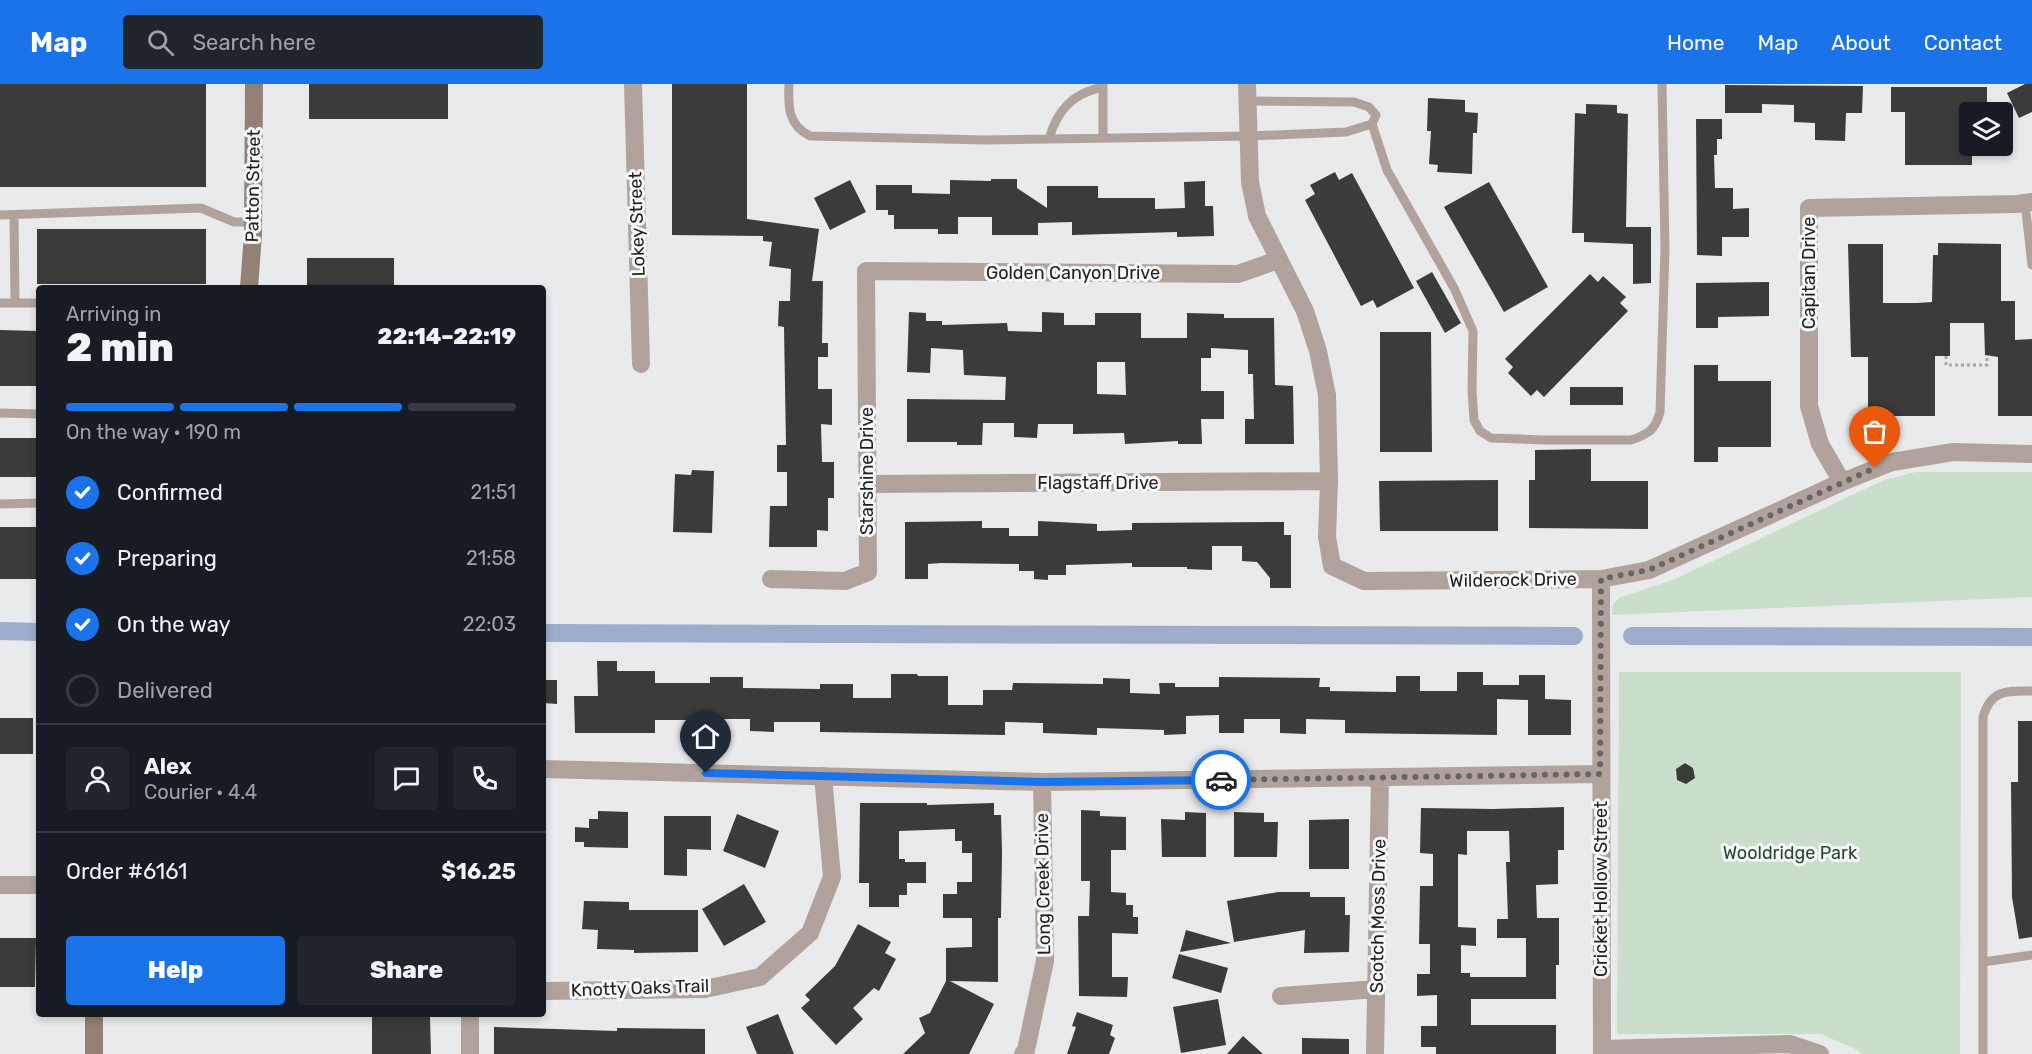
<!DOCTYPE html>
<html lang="en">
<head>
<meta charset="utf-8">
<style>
	:root { --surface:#171b24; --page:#20242c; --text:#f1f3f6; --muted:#9ea1a6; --line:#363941; --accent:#1a73e8 }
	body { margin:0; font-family:Rubik,sans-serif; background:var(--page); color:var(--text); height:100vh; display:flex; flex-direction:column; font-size:22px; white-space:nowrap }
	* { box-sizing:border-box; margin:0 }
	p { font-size:20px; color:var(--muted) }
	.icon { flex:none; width:33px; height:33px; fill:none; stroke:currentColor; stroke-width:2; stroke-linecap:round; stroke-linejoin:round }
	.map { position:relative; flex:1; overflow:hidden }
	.details { position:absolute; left:36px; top:201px; width:510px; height:732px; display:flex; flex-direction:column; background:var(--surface); border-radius:6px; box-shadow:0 3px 9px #0003 }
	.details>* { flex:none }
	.controls { position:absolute; left:1959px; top:18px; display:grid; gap:12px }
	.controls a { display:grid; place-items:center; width:54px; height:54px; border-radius:6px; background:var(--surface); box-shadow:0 3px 9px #0003; font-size:30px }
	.pin { position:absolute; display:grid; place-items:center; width:51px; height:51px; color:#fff; margin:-62px -26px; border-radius:50% 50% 50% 0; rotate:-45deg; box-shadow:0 0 6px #0007 }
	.pin .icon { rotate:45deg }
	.courier { position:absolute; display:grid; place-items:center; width:60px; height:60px; margin:-30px; border:4px solid #1a73e8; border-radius:50%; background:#fff; color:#222; box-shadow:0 2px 8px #0007 }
	.head em { font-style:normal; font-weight:800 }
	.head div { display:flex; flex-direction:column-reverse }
	.head { display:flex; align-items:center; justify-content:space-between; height:102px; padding:0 30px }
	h1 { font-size:39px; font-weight:800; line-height:45px }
	.bar { display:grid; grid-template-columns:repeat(4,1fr); gap:9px 6px; align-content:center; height:72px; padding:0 30px }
	.bar i { height:8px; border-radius:4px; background:var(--line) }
	.bar .active { background:var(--accent) }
	.bar p { grid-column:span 4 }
	.line { display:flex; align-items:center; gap:15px; padding:0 30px; border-top:2px solid var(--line) }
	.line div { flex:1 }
	.round { display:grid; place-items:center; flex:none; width:63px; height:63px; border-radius:6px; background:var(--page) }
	ol { padding:0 30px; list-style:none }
	li { display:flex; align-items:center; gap:18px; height:66px }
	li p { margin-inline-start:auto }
	li .icon { padding:6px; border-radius:50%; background:var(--accent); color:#fff; stroke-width:4 }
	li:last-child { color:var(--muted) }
	li i { width:33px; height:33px; border:3px solid var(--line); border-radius:50% }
	.button { display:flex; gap:12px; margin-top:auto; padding:12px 30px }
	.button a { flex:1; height:69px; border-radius:6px; background:var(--accent); color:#fff; font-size:24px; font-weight:800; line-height:69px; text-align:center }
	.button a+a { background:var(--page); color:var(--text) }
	header { display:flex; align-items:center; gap:36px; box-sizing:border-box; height:84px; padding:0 30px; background:var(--accent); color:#fff }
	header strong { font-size:28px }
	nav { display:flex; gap:33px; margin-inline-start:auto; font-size:21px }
	.search { width:420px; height:54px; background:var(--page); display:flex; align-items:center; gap:15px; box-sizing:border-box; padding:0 21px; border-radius:6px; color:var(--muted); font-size:22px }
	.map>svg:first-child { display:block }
	.green { fill:#c9dfca }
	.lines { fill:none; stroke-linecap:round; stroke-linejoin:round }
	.canal { stroke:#9eadcb; stroke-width:18 }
	.building { fill:#3b3b3a; fill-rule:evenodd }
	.path { stroke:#a6a7a8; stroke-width:3; stroke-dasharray:3 3; stroke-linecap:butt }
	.lane { stroke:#b1a39b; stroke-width:9 }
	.street { stroke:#b1a39b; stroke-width:18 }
	.secondary { stroke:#958075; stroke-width:18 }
	.done { stroke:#656666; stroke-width:6; stroke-dasharray:0 10.8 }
	.route { stroke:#1a73e8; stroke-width:8 }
	.labels { text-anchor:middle; stroke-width:6; stroke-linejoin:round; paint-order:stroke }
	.street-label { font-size:18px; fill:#1e1f1f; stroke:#f6f7f8 }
	.park-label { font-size:18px; fill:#234c28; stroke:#f6f7f8 }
</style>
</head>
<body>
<header>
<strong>Map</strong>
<div class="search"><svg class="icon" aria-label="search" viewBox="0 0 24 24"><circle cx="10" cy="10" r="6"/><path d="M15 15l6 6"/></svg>Search here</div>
<nav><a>Home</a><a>Map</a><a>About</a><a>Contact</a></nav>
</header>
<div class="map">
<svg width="2032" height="970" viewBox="0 0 2032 970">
	<rect width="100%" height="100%" fill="#e9eaeb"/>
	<path class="green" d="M1916,388H2032V513L1612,531L1613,521L1619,514L1675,495L1884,396Z
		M1619,588H1961L1960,970H1862L1857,966L1821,950H1617Z"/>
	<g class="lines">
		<path class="canal" d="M0,547L39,548
			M543,549L1574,552
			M1632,552L2032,553"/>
	</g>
	<path class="building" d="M0,0H206V103H0Z
		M309,0H448V35H309Z
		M672,0H747V135L819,145L812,197H823L822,259H828V273H818V305H832V341L821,340L822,378H834V414H828V447L817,446V463H769L770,422H787V388H777V361H786L784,243L778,242L779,217H790L791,185L769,182L772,158L763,157V152L672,151Z
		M2025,0H2032V28L2019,34L2007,9Z
		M1725,1L1863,2L1862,29H1846L1845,57L1815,56V39L1794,38V21L1762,20V29H1725Z
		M1891,3H1987V28H1970V62H1972V81H1905V28H1891Z
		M1428,14L1465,16V28L1478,29L1477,49H1473L1472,90L1437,88L1438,81L1429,80L1431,47H1427Z
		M1586,20L1617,21V29L1628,30L1626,143H1651V199L1633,200V160L1584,158V149H1572L1575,29L1586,30Z
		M1696,35H1722V55H1717V71H1714L1715,104H1733V125L1749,124V153H1722V172L1697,171Z
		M1335,88L1339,96L1352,89L1414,204L1377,224L1373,216L1361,222L1305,116L1315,110L1310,101Z
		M991,95H1017V104L1047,124V102H1098V114H1155V125L1185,124L1184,98L1205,97V122H1213L1214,152L1177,153V148L1072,151V138L1038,139V151H992V133H958V150H938V145H894V131H888V126H876V101H912V109L950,110V96L991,97Z
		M850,96L866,128L830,146L814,114Z
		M1489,98L1548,203L1504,228L1444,123Z
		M37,145H206V200H37Z
		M1938,159L2001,160V217H2015V256L2032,255V332H1998V273L1985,271L1984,239H1950V272H1935V332H1868V273H1851L1848,160H1883V219H1917L1932,218L1933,171H1938Z
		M307,174H394V204H307Z
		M1432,188L1461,239L1445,249L1416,197Z
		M1590,190L1598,198L1603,192L1626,213L1620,219L1628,227L1544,313L1537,306L1531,312L1508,289L1513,283L1505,275Z
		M1769,198V232L1718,233V244H1696V199Z
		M909,228L926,229V237H942V241L1007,239L1008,247L1042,248V228L1064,229V241H1095V229H1141V254H1187V229L1224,230V234H1274L1275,301L1293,302L1294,360H1245V335H1254L1253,290H1248V266L1211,264V274H1201V307H1224V335H1201L1202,360H1178V357L1125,360L1124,349L1073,350V340H1038L1037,354L1014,353V339H983L982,361H957V358H907V315L1005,316L1006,293L964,291L963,266L931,264L930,289L907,288ZM1097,278H1125L1126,311L1097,310Z
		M0,246L39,247V302H0Z
		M1380,248H1431L1432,368H1380Z
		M1694,281H1718V297H1771V363H1718V378H1694Z
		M1570,303H1623V321H1570Z
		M0,354H39V393H0Z
		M1591,365V397H1648V445L1529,444V396H1535V366Z
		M692,386L714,387L712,449L673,448L675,390L691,391Z
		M1498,396V447H1380L1379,397Z
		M982,437V444H1009V452H1038V437L1097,440V447L1132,446V439L1284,438V451H1291V504H1270V494L1257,478L1242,477V462H1212V486L1187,485V483H1132V479L1066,481V491H1048V496L1034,495V487H1019V480L941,479L928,480V495H905V438Z
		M0,443H39V495H0Z
		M597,577H617V587H655V599H710V593H743V604L820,605V600H853V614H891V590H917L918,592H948V621H983V606H1012L1013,599L1103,600V594L1130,595V609L1160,610L1159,599H1175V603H1219V593L1320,594L1319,603H1330V607L1396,608V592H1420V607H1457V588H1483V601H1519V591H1545V615L1571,616V651H1528V616L1497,615V651L1345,649V636L1306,635V650L1280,649V635H1244V649H1219V631L1186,632V650L1164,651V646L1097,644V651L1043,649V639L1005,638V651L820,648V638H774V648L750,647V635H715V649H687V636H655V649H575L574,612H598Z
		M543,596H557V620L543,619Z
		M0,634H33V670H0Z
		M2018,637H2032V853L2019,855L2012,813L2011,698H2018Z
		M1685,679L1693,684L1695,694L1686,700L1677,696L1676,685Z
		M860,719H927V721L994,719V731H1001L1002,768L1001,834H998V898L950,897L994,920L969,970H903L925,949L919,934L930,929L946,897V864L972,863V834H943V810H957V798H972V769H962V757H955V745L899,747V775H905V778H926V799H907V811H899V823H869V799H859Z
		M1564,723V766H1558V800L1536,801L1537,834H1559V881H1556V915H1471V941H1556V970H1436V963H1421V942H1437V911L1417,912V890H1430V860H1419L1420,802H1433V770L1420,769L1421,724L1493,725ZM1467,747H1509L1510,778H1506L1508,835H1497V854H1526V893H1470V889H1461V861L1476,862V844L1458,843V770L1467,771Z
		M1081,726L1100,727V732L1126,733V766H1111V808L1126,809V821H1133V833H1138V850L1112,849V893H1128L1127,913L1079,912L1078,832H1089L1090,797H1081Z
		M598,727L628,728V764L584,763V758H575V743L589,744V735H598Z
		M1185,728L1206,729V773H1162L1161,735L1185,736Z
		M1234,728L1264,729V738H1278L1277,773H1234Z
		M737,730L779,747L765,784L723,767Z
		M664,732H711V766L687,765V792L664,791Z
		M1349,735V785H1309V736Z
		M744,800L766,838L724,862L702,825Z
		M1278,808H1310V813H1345V831H1350L1349,868L1304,869L1305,846L1234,858L1227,817Z
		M584,817L629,818V826H698V868L634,869V866L597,865L598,846L582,845Z
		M858,840L891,858L885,869L896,875L879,907L874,904L853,924L863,935L836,961L801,924L810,916L805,911L835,882Z
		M1186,846L1231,859L1180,868Z
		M0,854H36L35,903H0Z
		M1179,870L1228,884L1221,909L1172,894Z
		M1218,915L1226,961L1181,969L1173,923Z
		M1077,928L1113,941L1110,951L1115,954L1109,970H1067L1076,943L1072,942Z
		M372,930H416V933H430L431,970H372Z
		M778,930L794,970H757L746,943Z
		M494,943L617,947V944L705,945V970H494Z
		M1243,952L1263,970H1227Z
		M1302,954L1349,955V970H1302Z"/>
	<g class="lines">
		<path class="path" d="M1946,272V281H1987V272"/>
		<path class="lane" d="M789,0C788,23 788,41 810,52L986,56L1249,52L1346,48L1372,40
			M1247,17L1354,18L1369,23L1376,31L1372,40L1387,86L1454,204L1473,247L1472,307L1474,336L1480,347L1491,354L1543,356H1631C1649,350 1655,346 1660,328L1665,164L1662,0
			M1103,54V0
			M1049,55C1057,26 1073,9 1103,3
			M2025,119L2032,181
			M0,131L201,124L234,138H253
			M14,131L15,219
			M0,219H39
			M0,329L39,330
			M0,420L39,419
			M1983,878L2032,871
			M1983,970V633C1991,605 2007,607 2032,607"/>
		<path class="street" d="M633,0L641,280
			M1247,0L1250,98L1257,132L1305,227L1318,267L1327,311L1329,397L1327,453L1332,482L1364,497L1601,495L1649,486L1842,398L1892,378L1953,368L2032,370
			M1842,398L1820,360L1809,322V124L2017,120L2032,118
			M867,400L1329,397
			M771,495L845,497L868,488L866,187L1238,190L1278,176
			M1601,495L1602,970
			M543,685L1042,698L1600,690
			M0,801H39
			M543,907L705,905L760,893L810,849L832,793L823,692
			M1281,912L1377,905
			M1602,965L1790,960L1820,970
			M470,970V930
			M1023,970L1026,966L1045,877L1042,698
			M1375,970L1380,694"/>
		<path class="secondary" d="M249,204L253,150L254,0
			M94,970V930"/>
	</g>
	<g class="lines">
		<path class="done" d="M1221,696L1600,690L1601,495L1649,486L1875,384"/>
		<path class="route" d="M706,689L1042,698L1221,696"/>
	</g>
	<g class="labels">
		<g class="street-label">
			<text transform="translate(253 102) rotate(-89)" y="6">Patton Street</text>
			<text transform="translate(637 140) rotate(-92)" y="6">Lokey Street</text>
			<text x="1073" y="195">Golden Canyon Drive</text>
			<text transform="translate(1809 189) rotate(-90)" y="6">Capitan Drive</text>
			<text transform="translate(867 387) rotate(-90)" y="6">Starshine Drive</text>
			<text x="1098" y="405">Flagstaff Drive</text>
			<text transform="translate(1513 496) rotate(-1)" y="6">Wilderock Drive</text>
			<text transform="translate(1043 800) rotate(-91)" y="6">Long Creek Drive</text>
			<text transform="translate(1601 805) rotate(-90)" y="6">Cricket Hollow Street</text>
			<text transform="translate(1378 832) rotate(-89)" y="6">Scotch Moss Drive</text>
			<text transform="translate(640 904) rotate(-2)" y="6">Knotty Oaks Trail</text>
		</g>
		<g class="park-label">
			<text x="1790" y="775">Wooldridge Park</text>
		</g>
	</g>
</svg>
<div class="controls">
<a><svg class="icon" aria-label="layers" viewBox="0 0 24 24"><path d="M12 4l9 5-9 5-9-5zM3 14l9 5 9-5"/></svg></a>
</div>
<div class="pin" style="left:1875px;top:384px;background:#ea580c"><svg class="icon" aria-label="bag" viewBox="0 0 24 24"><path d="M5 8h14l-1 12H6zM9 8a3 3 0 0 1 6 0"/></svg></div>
<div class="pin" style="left:706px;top:689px;background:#1f2937"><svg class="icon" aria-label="home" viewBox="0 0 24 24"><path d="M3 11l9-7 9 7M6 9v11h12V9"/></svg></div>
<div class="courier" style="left:1221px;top:696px"><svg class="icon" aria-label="car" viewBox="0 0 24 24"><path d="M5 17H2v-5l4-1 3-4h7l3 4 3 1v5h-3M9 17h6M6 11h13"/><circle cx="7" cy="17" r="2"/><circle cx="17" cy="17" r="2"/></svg></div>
<section class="details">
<div class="head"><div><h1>2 min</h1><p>Arriving in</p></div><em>22:14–22:19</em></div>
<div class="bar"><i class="active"></i><i class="active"></i><i class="active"></i><i></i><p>On the way · 190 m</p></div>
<ol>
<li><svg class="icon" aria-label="check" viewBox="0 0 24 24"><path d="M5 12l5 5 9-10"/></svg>Confirmed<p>21:51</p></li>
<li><svg class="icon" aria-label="check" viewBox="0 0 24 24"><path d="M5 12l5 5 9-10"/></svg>Preparing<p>21:58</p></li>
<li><svg class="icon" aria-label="check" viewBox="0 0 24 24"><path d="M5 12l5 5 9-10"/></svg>On the way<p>22:03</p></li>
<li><i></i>Delivered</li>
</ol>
<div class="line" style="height:108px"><a class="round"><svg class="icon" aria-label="person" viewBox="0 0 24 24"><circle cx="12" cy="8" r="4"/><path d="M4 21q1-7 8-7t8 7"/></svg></a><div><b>Alex</b><p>Courier · 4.4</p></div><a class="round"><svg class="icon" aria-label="chat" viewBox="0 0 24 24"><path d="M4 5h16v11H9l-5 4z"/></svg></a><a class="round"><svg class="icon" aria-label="phone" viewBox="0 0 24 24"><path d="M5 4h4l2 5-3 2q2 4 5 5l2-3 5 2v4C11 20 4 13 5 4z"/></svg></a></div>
<div class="line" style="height:78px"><div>Order #6161</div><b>$16.25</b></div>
<div class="button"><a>Help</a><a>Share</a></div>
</section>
</div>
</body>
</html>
